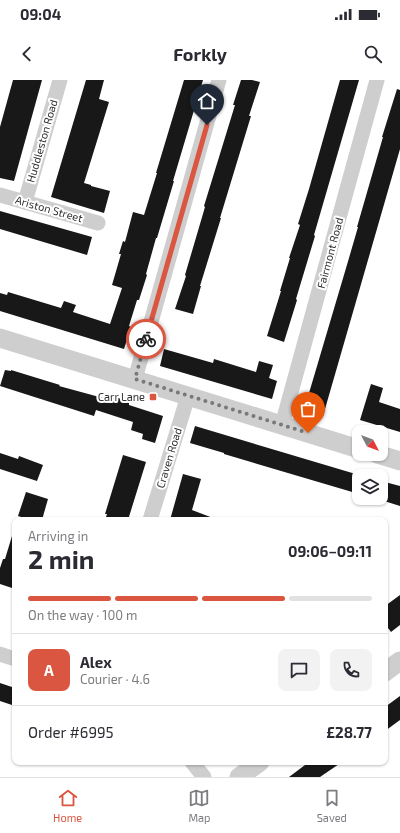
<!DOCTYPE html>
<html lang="en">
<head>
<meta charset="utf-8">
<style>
	:root { --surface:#fff; --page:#f2f2f3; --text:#2b2b33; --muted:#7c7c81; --line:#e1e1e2; --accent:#da5641 }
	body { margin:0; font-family:"Exo 2",sans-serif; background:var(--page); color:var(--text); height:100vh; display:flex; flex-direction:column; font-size:15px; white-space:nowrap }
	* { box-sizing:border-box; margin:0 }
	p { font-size:13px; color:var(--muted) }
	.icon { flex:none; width:22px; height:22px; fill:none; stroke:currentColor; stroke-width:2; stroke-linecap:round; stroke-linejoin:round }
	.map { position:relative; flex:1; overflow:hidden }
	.side { position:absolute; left:12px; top:437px; width:376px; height:248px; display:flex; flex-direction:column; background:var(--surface); border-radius:8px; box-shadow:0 1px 3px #0004 }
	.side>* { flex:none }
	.needle { width:26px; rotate:131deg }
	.buttons { position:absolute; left:352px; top:345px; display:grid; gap:8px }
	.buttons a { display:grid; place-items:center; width:36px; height:36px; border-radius:8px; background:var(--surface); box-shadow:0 1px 3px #0004; font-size:20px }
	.pin { position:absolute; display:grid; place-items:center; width:34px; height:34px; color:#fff; margin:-41px -17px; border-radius:50% 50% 50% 0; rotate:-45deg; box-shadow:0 0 4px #0007 }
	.pin .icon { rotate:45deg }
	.courier { position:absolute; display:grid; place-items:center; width:40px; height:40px; margin:-20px; border:3px solid #da5641; border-radius:50%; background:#fff; color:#222; box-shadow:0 1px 5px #0007 }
	.summary em { font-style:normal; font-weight:700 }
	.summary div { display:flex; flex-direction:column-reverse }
	.summary { display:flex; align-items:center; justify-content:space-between; height:68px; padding:0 16px }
	h1 { font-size:26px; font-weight:700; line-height:30px }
	.bar { display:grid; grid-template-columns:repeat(4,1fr); gap:6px 4px; align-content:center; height:48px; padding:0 16px }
	.bar i { height:5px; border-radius:3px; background:var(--line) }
	.bar .on { background:var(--accent) }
	.bar p { grid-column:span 4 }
	.line { display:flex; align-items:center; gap:10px; padding:0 16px; border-top:1px solid var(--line) }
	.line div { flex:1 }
	.round { display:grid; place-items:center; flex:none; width:42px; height:42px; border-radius:8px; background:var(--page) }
	.status { display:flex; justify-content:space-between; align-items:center; height:28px; padding:0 20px; background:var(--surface); direction:ltr }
	.status svg { height:11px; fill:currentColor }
	header { display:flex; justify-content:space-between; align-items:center; height:52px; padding:0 16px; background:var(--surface); font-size:18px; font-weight:700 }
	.menu { display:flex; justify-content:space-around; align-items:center; height:56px; border-top:1px solid var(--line); background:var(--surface); font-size:11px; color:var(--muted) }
	.menu a { display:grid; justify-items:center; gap:2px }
	.menu .on { color:var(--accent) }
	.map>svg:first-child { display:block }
	.building { fill:#181818 }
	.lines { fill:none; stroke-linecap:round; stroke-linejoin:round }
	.minor { stroke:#cecece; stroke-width:15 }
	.tertiary { stroke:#cecece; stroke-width:19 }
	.done { stroke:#797979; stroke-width:4; stroke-dasharray:0 7.2 }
	.route { stroke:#da5641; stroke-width:5 }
	.poi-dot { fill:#da5641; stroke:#fff; stroke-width:1.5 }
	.labels { text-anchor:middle; stroke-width:4; stroke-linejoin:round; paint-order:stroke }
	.street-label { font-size:11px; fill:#313131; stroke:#fff }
	.poi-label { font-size:11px; fill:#313131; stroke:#fff; text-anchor:end }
</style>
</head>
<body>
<div class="status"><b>09:04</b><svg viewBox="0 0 49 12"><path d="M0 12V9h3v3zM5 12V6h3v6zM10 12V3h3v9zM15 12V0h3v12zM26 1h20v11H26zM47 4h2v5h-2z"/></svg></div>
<header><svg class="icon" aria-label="back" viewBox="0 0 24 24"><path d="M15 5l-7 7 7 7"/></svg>Forkly<svg class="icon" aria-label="search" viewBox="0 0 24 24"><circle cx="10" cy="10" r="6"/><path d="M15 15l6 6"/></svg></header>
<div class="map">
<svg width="400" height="697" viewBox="0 0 400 697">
	<rect width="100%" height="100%" fill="#fff"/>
	<path class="building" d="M13,0H42L14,101L0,98V47Z
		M86,0H104L99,19L109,22L84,103L91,105V106L110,111L104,133L51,117Z
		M184,0H203L173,101H174L157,158H156L146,194L147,195L139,220H137L129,246L131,247L124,269L0,231V213L7,215L8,212L61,228L64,221L76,225L73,232L110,244L122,208L112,205L121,174H119L123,161L125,162L133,132L144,135L157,93H156Z
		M241,0H252L260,2L249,36H251L220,138H221L200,206H201L193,234L175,229L186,196L185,195L205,127L204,126L235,25H233Z
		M340,0H359L314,155L315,156L296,219L297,220L284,262L267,256L281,211H280L290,178H289L300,145L298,144L309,109Z
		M397,9L400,10V69L323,336L304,330L349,178L358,147H357L383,57H382Z
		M0,131L92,157L87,175L0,149Z
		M164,269L213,283L214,279L256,292L259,281L273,285L269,298L277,301L272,319L160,286Z
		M5,290L11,291V290L60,305L59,306L103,318L104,315L110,316V315L124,320V321L129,323V325L163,336L155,363L142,359L143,354L131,350L133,342L96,330L94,336L0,306Z
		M371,304L383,308L379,322L400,329V352L360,340Z
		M195,346L359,395V414L224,374V373L190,363Z
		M0,373L18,379L19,376L43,385L37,401L0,389Z
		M123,375L146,382L128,440H105L107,434H105Z
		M183,394L201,399L192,430L213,438V440H170Z
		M381,401L400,406V426L381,420Z
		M26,412L48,419L42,440H30L18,436Z
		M12,456L15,457V498L12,508L0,504V488L3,479H5Z
		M400,515V545L391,552L385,544V526Z
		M0,603L15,608V626L0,621Z
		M400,616V640L385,651V627Z
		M309,682H342L320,697H289Z"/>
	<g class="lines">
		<path class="minor" d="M0,115L98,143
			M25,122L60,0
			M135,299L219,0
			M282,345L377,0
			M150,440L188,316
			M0,574L15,579
			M192,682L204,697"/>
		<path class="tertiary" d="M0,258L359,369
			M377,374L400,381
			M385,592L400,581
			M239,697L260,682"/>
	</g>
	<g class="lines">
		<path class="done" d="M146,259L135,299L308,353"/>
		<path class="route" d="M146,259L207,45"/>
	</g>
	<rect class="poi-dot" x="149" y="313" width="8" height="8" rx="2"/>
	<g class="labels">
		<g class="street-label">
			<text transform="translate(42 61) rotate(-74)" y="4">Huddleston Road</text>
			<text transform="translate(49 129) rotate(16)" y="4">Ariston Street</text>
			<text transform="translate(330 173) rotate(-75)" y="4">Fairmont Road</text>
			<text transform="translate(169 378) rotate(-73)" y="4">Craven Road</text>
		</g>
		<g class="poi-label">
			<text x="145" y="321">Carr Lane</text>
		</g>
	</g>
</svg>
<div class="buttons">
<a><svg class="needle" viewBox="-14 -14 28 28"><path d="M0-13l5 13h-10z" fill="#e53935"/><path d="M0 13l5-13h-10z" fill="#7c7c81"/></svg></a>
<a><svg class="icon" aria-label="layers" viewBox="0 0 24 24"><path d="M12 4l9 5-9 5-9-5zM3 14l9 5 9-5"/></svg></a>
</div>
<div class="pin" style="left:308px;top:353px;background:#ea580c"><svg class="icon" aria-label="bag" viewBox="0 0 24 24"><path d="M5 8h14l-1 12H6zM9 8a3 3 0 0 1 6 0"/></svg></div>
<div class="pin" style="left:207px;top:45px;background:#1f2937"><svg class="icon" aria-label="home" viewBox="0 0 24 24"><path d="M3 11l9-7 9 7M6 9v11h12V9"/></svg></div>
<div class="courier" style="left:146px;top:259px"><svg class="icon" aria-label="bike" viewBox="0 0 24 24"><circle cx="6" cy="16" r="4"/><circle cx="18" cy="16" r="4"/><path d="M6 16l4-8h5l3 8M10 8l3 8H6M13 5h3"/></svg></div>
<section class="side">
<div class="summary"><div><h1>2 min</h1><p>Arriving in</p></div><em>09:06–09:11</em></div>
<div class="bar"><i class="on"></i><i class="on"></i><i class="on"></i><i></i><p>On the way · 100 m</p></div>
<div class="line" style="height:72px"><b class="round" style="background:var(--accent);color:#fff">A</b><div><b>Alex</b><p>Courier · 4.6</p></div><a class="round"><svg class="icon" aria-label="chat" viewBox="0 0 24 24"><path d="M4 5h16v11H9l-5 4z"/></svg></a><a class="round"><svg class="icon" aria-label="phone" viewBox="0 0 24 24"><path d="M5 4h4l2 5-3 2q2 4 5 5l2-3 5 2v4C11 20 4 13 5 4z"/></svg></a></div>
<div class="line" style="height:52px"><div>Order #6995</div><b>£28.77</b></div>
</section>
</div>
<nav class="menu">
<a class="on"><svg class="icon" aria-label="home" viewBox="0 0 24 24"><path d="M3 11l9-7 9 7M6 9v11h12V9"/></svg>Home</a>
<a><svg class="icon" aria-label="map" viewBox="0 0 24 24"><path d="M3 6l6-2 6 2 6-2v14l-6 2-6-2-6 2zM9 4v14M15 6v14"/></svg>Map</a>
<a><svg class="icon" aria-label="saved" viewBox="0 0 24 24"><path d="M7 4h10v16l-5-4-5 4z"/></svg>Saved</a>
</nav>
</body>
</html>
